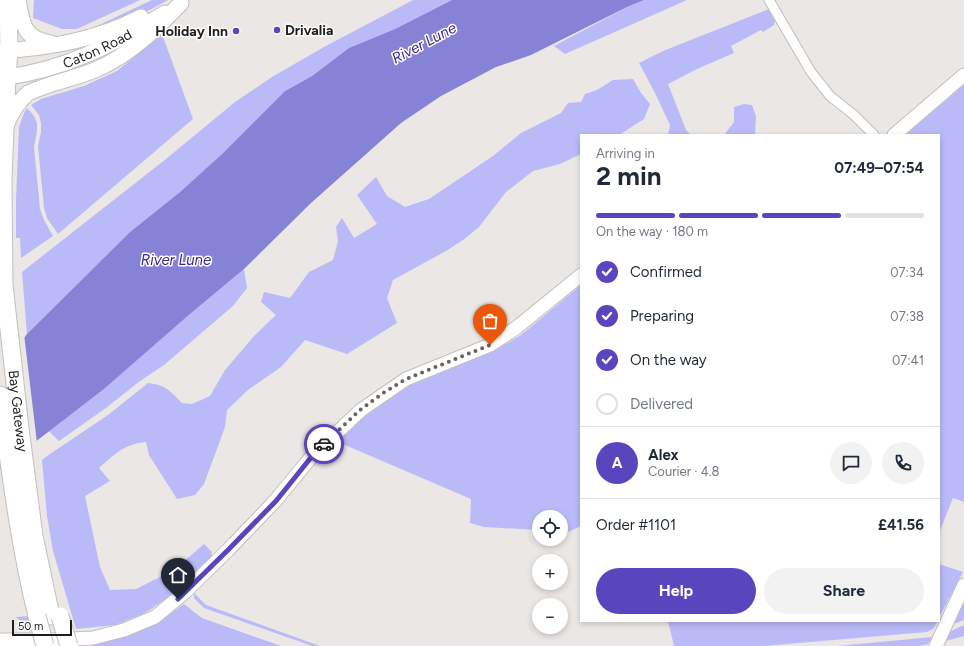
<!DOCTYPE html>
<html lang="en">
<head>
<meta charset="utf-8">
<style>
	:root { --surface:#fff; --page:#f2f2f3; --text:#1f2937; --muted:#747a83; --line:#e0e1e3; --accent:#5946be }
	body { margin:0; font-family:Figtree,sans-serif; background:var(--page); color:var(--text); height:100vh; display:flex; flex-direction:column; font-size:15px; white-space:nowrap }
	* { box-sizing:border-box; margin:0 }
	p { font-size:13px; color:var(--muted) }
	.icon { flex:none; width:22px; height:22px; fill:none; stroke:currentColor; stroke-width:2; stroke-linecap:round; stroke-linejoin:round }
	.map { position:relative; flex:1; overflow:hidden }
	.panel { position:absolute; left:580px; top:134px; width:360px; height:488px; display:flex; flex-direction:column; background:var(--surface); border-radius:0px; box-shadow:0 2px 6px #0003 }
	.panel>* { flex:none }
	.tools { position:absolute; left:532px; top:510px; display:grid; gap:8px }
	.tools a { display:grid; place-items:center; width:36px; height:36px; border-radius:50%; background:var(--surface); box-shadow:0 2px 6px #0003; font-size:20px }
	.scale { position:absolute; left:12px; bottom:10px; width:60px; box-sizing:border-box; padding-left:4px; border:2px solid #1f1e1e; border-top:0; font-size:11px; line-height:14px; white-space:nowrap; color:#1f1e1e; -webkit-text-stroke:3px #fff; paint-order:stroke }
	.pin { position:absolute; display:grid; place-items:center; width:34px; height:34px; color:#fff; margin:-41px -17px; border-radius:50% 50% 50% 0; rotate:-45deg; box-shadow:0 0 4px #0007 }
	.pin .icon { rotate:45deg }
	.courier { position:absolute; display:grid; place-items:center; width:40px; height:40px; margin:-20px; border:3px solid #5946be; border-radius:50%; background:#fff; color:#222; box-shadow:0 1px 5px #0007 }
	.head em { font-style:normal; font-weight:700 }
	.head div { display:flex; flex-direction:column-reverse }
	.head { display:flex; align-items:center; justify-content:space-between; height:68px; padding:0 16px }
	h1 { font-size:26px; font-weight:700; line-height:30px }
	.bar { display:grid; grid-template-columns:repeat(4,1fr); gap:6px 4px; align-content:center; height:48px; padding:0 16px }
	.bar i { height:5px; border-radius:3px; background:var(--line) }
	.bar .on { background:var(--accent) }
	.bar p { grid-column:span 4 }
	.line { display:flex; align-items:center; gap:10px; padding:0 16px; border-top:1px solid var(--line) }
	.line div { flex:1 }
	.round { display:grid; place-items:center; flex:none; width:42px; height:42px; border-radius:21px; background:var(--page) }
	ol { padding:0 16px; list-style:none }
	li { display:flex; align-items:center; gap:12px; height:44px }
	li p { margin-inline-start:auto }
	li .icon { padding:4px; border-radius:50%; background:var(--accent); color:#fff; stroke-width:4 }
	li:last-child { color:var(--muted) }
	li i { width:22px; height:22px; border:2px solid var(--line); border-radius:50% }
	.action { display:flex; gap:8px; margin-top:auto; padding:8px 16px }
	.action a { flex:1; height:46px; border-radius:24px; background:var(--accent); color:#fff; font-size:16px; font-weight:700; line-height:46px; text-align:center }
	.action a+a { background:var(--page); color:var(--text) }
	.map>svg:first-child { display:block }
	.green { fill:#babaf9 }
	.water { fill:#8682d6 }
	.pier { fill:#eae7e5 }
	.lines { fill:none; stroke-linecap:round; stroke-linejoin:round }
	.street-casing { stroke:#c2bfbd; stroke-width:11 }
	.secondary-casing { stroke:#c2bfbd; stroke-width:15 }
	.primary-casing { stroke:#c2bfbd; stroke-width:17 }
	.highway-casing { stroke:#c2bfbd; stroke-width:19 }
	.street { stroke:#fff; stroke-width:9 }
	.secondary { stroke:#fff; stroke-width:13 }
	.primary { stroke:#fff; stroke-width:15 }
	.highway { stroke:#fff; stroke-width:17 }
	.highway-bridge-casing { stroke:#c2bfbd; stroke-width:19; stroke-linecap:butt }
	.highway-bridge { stroke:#fff; stroke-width:17 }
	.done { stroke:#666464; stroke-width:4; stroke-dasharray:0 7.2 }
	.route { stroke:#5946be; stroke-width:5 }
	.poi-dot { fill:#5946be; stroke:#fff; stroke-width:1.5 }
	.labels { text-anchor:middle; stroke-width:3; stroke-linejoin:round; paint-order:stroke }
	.poi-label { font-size:14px; font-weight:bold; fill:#1f1e1e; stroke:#fff; text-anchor:start }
	.street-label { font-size:14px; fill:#1f1e1e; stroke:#fff }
	.water-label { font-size:15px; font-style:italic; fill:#3a2889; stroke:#fff }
</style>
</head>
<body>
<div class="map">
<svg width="964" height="646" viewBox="0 0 964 646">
	<rect width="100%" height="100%" fill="#eae7e5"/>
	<path class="green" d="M34,0H140L77,29H62L33,18Z
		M152,0H168L133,19L80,34Z
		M413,0H452L395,29L349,48L312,76L285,91L222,154L180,192L130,232L27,334L22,272L166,159L235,102L272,77L324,47Z
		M644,0H687L565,54L554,46L627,7Z
		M769,9L775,21L774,25L763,32L761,30L731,46L734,53L697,69L668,84L686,130L691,135H668L670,125L655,93L639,63L663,51Z
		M162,34L193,119L58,234L47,218L44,208L38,146L41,132V123L39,115L31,105L41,99L84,86L117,71Z
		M633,79L641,93L650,104L644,119L619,135H581V154L560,164L533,171L506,192L479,227L463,240L446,251L393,280L387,298L397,323L347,354L305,340L281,367L248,390L227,410L225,427L204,484L195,495L177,499L149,455L146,442C124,444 115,454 99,468L110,481L85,496L100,567L110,590L136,589L158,578L188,558L204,544L212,552L211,554L212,555L211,558L167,598L145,613L115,625L76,629L53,551L47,516L42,460L50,454L108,415L148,383C166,385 170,391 182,403L192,404L210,396L225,370L255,335L276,315L261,302L264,292L290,298L309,272L333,260L338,241L336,227L342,218L354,238L377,224L357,195L376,177L387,196L405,207L429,199L493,156L521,133L561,113L568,103L581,102L585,94L597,90L613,80Z
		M964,85V502L953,498L939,533V135H905Z
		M744,104L752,105L756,116L755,135H724L734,122V107Z
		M27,108L34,116L37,123V131L34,147L40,209L44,220L53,236L21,258L20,238H16V200L19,127L24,113Z
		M244,269L247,288L233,306L164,365L140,381L106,408L59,441L49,431L104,389L190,314Z
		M581,285V526L568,532L561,531V517H539V530L484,527L470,523L471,499L338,442L369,410L408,386L494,351L521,335Z
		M939,564L963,572L939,618Z
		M194,593L206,605L320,646H312L204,608L194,598Z
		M964,598V620L951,625Z
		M184,604L202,618L281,646H92L95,644C130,637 156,625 184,604Z
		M31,616L35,628L30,630L16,617Z
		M668,621H938L933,629L927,632L763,646H674Z
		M964,625V636L945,641L949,632Z
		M932,637L928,644L919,646H838Z"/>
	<path class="water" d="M452,0H644L627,7L531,55L496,67L441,96L401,123L311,203L244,269L190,314L104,389L0,469V370L27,334L130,232L180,192L222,154L285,91L312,76L349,48L395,29Z"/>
	<path class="pier" d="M24,334L37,443L1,470L0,459V366Z"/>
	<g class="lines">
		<defs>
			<path id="street" d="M769,0L811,72L830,96L854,115L874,135"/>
			<path id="secondary" d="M894,135L964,75
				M0,640H51L93,638L124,630L155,617L184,593L228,550L275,501L313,455L361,410L406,379L490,345L516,328L581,275
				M936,646L964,585"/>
			<g id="primary">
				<path d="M18,0C22,24 24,39 51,43"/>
				<path d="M0,51C49,48 97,40 141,17"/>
				<path id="s1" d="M0,78C63,71 112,45 165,13"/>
				<path d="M6,126C11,112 17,103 28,93C49,83 73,79 95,70C130,55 155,30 181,3"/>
			</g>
			<g id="highway">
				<path id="s2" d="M8,0L9,50L7,77L3,180L4,285L20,428L34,536L51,616"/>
				<path d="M0,395C10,469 19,543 37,616"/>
			</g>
		</defs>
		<use href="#street" class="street-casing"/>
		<use href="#secondary" class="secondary-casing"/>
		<use href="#primary" class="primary-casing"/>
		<use href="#highway" class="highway-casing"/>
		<use href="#street" class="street"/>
		<use href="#secondary" class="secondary"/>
		<use href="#primary" class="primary"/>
		<use href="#highway" class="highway"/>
		<defs>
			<path id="highway-bridge" d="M37,616L45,646
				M60,616L69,646"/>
		</defs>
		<use href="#highway-bridge" class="highway-bridge-casing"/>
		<use href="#highway-bridge" class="highway-bridge"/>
	</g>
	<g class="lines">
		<path class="done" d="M324,444L360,410L383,393L406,379L490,345"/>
		<path class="route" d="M178,599L228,550L276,501L313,455L324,444"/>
	</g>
	<g class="poi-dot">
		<circle cx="277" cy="30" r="4"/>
		<circle cx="236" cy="31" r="4"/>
	</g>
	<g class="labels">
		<g class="poi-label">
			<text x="285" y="35">Drivalia</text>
			<text x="228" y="36" text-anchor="end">Holiday Inn</text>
		</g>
		<g class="street-label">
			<text dy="5" stroke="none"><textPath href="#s1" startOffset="102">Caton Road</textPath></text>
			<text dy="5" stroke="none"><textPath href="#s2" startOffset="412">Bay Gateway</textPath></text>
		</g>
		<g class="water-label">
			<text transform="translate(424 43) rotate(-28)" y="5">River Lune</text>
			<text x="176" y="265">River Lune</text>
		</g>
	</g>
</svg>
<div class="tools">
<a><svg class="icon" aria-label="locate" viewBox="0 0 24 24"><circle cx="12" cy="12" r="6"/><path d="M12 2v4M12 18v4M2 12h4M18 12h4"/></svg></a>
<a>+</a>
<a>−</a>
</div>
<div class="scale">50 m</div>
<div class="pin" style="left:490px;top:345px;background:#ea580c"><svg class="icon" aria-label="bag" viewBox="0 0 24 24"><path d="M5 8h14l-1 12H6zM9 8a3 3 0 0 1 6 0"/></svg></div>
<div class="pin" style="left:178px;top:599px;background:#1f2937"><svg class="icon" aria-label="home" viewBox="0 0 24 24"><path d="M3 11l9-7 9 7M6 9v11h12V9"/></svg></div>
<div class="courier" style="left:324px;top:444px"><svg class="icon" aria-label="car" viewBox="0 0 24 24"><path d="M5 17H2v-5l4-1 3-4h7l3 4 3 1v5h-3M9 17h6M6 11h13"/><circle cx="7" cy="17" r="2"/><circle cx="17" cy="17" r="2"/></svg></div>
<section class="panel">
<div class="head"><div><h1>2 min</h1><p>Arriving in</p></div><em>07:49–07:54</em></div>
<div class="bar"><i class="on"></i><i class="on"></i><i class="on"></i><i></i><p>On the way · 180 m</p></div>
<ol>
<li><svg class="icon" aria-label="check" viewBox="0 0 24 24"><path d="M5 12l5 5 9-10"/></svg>Confirmed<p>07:34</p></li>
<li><svg class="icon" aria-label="check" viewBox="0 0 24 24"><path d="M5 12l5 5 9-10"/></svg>Preparing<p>07:38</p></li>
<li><svg class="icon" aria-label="check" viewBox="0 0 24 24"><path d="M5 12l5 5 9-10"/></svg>On the way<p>07:41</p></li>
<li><i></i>Delivered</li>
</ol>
<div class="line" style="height:72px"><b class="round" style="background:var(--accent);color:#fff">A</b><div><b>Alex</b><p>Courier · 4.8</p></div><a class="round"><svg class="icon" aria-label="chat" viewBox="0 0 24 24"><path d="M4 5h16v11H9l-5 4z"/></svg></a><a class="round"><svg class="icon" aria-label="phone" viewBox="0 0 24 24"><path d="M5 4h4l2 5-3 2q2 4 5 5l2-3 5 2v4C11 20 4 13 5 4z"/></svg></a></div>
<div class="line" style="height:52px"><div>Order #1101</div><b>£41.56</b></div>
<div class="action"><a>Help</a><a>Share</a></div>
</section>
</div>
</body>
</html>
